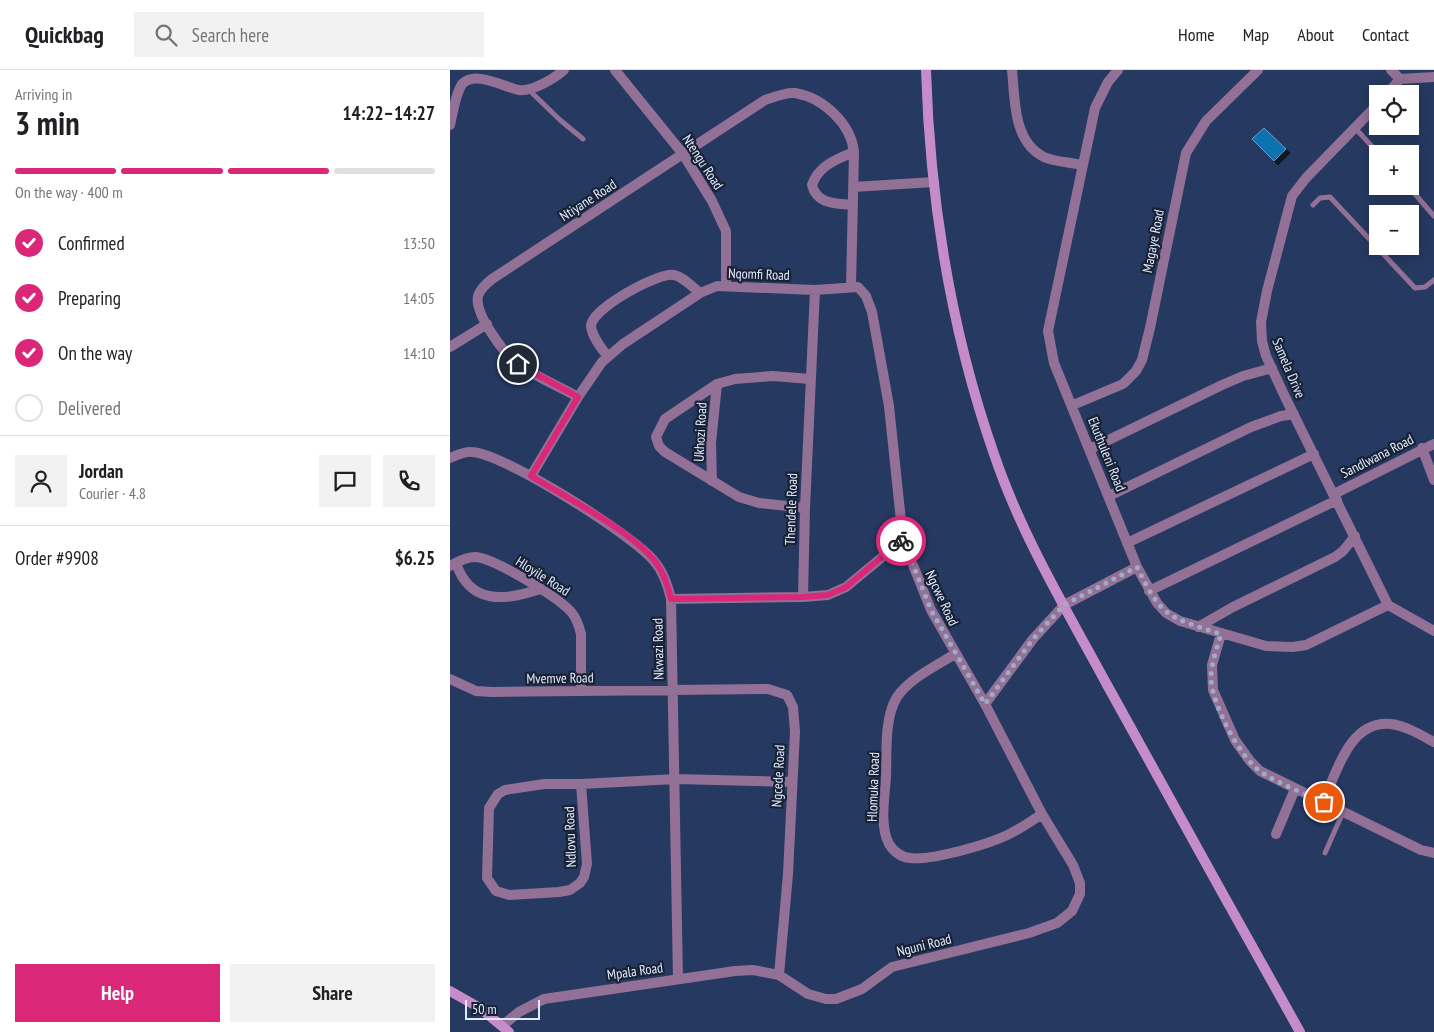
<!DOCTYPE html>
<html lang="en">
<head>
<meta charset="utf-8">
<style>
	:root { --surface:#fff; --page:#f2f2f2; --text:#202124; --muted:#757577; --line:#e0e0e0; --accent:#db2777 }
	body { margin:0; font-family:"PT Sans Narrow",sans-serif; background:var(--page); color:var(--text); height:100vh; display:flex; flex-direction:column; font-size:19px; white-space:nowrap }
	* { box-sizing:border-box; margin:0 }
	p { font-size:16px; color:var(--muted) }
	.icon { flex:none; width:28px; height:28px; fill:none; stroke:currentColor; stroke-width:2; stroke-linecap:round; stroke-linejoin:round }
	.map { position:relative; flex:1; overflow:hidden }
	.side { display:flex; flex-direction:column; background:var(--surface); width:450px }
	.side>* { flex:none }
	.controls { position:absolute; left:919px; top:15px; display:grid; gap:10px }
	.controls a { display:grid; place-items:center; width:50px; height:50px; border-radius:0px; background:var(--surface); box-shadow:0 2px 12px #0003; font-size:25px }
	.scale { position:absolute; left:15px; bottom:12px; width:75px; box-sizing:border-box; padding-left:5px; border:2px solid #e0eaff; border-top:0; font-size:14px; line-height:18px; white-space:nowrap; color:#e0eaff; -webkit-text-stroke:4px #192234; paint-order:stroke }
	.pin { position:absolute; display:grid; place-items:center; width:42px; height:42px; color:#fff; margin:-21px; border:2px solid #fff; border-radius:50%; box-shadow:0 1px 5px #0007 }
	.courier { position:absolute; display:grid; place-items:center; width:50px; height:50px; margin:-25px; border:4px solid #db2777; border-radius:50%; background:#fff; color:#222; box-shadow:0 1px 6px #0007 }
	.summary em { font-style:normal; font-weight:700 }
	.summary div { display:flex; flex-direction:column-reverse }
	.summary { display:flex; align-items:center; justify-content:space-between; height:85px; padding:0 15px }
	h1 { font-size:32px; font-weight:700; line-height:38px }
	.bar { display:grid; grid-template-columns:repeat(4,1fr); gap:8px 5px; align-content:center; height:60px; padding:0 15px }
	.bar i { height:6px; border-radius:4px; background:var(--line) }
	.bar .active { background:var(--accent) }
	.bar p { grid-column:span 4 }
	.line { display:flex; align-items:center; gap:12px; padding:0 15px; border-top:1px solid var(--line) }
	.line div { flex:1 }
	.round { display:grid; place-items:center; flex:none; width:52px; height:52px; border-radius:0px; background:var(--page) }
	ol { padding:0 15px; list-style:none }
	li { display:flex; align-items:center; gap:15px; height:55px }
	li p { margin-inline-start:auto }
	li .icon { padding:5px; border-radius:50%; background:var(--accent); color:#fff; stroke-width:4 }
	li:last-child { color:var(--muted) }
	li i { width:28px; height:28px; border:2px solid var(--line); border-radius:50% }
	.button { display:flex; gap:10px; margin-top:auto; padding:10px 15px }
	.button a { flex:1; height:58px; border-radius:0px; background:var(--accent); color:#fff; font-size:20px; font-weight:700; line-height:58px; text-align:center }
	.button a+a { background:var(--page); color:var(--text) }
	header { display:flex; align-items:center; gap:30px; box-sizing:border-box; height:70px; padding:0 25px; background:var(--surface); border-bottom:1px solid var(--line) }
	header strong { font-size:24px }
	nav { display:flex; gap:28px; margin-inline-start:auto; font-size:18px }
	.search { width:350px; height:45px; background:var(--page); display:flex; align-items:center; gap:12px; box-sizing:border-box; padding:0 18px; border-radius:0px; color:var(--muted); font-size:19px }
	main { display:flex; flex:1; min-height:0 }
	.map>svg:first-child { display:block }
	.building { fill:#1173b0; stroke:#6d9ac0; filter:url(#shadow) }
	.lines { fill:none; stroke-linecap:round; stroke-linejoin:round }
	.lane { stroke:#937096; stroke-width:5 }
	.street { stroke:#937096; stroke-width:10 }
	.secondary { stroke:#c58cc9; stroke-width:10 }
	.done { stroke:#9facc8; stroke-width:5; stroke-dasharray:0 9 }
	.route { stroke:#db2777; stroke-width:6 }
	.labels { text-anchor:middle; stroke-width:4.5; stroke-linejoin:round; paint-order:stroke }
	.street-label { font-size:14px; fill:#e0eaff; stroke:#192234 }
</style>
</head>
<body>
<header>
<strong>Quickbag</strong>
<div class="search"><svg class="icon" aria-label="search" viewBox="0 0 24 24"><circle cx="10" cy="10" r="6"/><path d="M15 15l6 6"/></svg>Search here</div>
<nav><a>Home</a><a>Map</a><a>About</a><a>Contact</a></nav>
</header>
<main>
<section class="side">
<div class="summary"><div><h1>3 min</h1><p>Arriving in</p></div><em>14:22–14:27</em></div>
<div class="bar"><i class="active"></i><i class="active"></i><i class="active"></i><i></i><p>On the way · 400 m</p></div>
<ol>
<li><svg class="icon" aria-label="check" viewBox="0 0 24 24"><path d="M5 12l5 5 9-10"/></svg>Confirmed<p>13:50</p></li>
<li><svg class="icon" aria-label="check" viewBox="0 0 24 24"><path d="M5 12l5 5 9-10"/></svg>Preparing<p>14:05</p></li>
<li><svg class="icon" aria-label="check" viewBox="0 0 24 24"><path d="M5 12l5 5 9-10"/></svg>On the way<p>14:10</p></li>
<li><i></i>Delivered</li>
</ol>
<div class="line" style="height:90px"><a class="round"><svg class="icon" aria-label="person" viewBox="0 0 24 24"><circle cx="12" cy="8" r="4"/><path d="M4 21q1-7 8-7t8 7"/></svg></a><div><b>Jordan</b><p>Courier · 4.8</p></div><a class="round"><svg class="icon" aria-label="chat" viewBox="0 0 24 24"><path d="M4 5h16v11H9l-5 4z"/></svg></a><a class="round"><svg class="icon" aria-label="phone" viewBox="0 0 24 24"><path d="M5 4h4l2 5-3 2q2 4 5 5l2-3 5 2v4C11 20 4 13 5 4z"/></svg></a></div>
<div class="line" style="height:65px"><div>Order #9908</div><b>$6.25</b></div>
<div class="button"><a>Help</a><a>Share</a></div>
</section>
<div class="map">
<svg width="984" height="962" viewBox="0 0 984 962">
	<defs>
		<filter id="shadow"><feDropShadow dx="4" dy="4" stdDeviation="0" flood-color="#0009"/></filter>
	</defs>
	<rect width="100%" height="100%" fill="#263961"/>
	<path class="building" d="M814,58L836,79L824,91L802,69Z"/>
	<g class="lines">
		<path class="lane" d="M79,20L110,50L133,69
			M905,58L929,84
			M958,116L984,146
			M863,135L870,128L880,127L965,218L975,217L984,210
			M875,783L893,742"/>
		<path class="street" d="M165,0L233,84L262,131L276,161V216
			M562,0C565,29 563,72 594,87C605,92 620,92 632,95
			M668,0L658,12L645,38L598,261L604,293L687,497L707,533L716,543L730,551L816,576L843,577L856,575L938,535
			M941,0L950,9
			M950,9L984,7
			M937,24L950,9
			M928,34L856,108L842,126L817,221L811,252L812,271L816,286L836,329L938,535L984,561
			M0,55C3,43 5,25 12,14C26,0 53,17 69,20C82,22 105,8 114,0
			M403,117L484,112
			M403,135C386,133 367,135 362,115C368,96 387,89 404,82
			M0,277L37,254
			M158,287C152,279 142,267 141,256C141,239 208,202 224,205C234,207 242,217 250,223
			M128,327C108,316 87,307 69,295C55,285 24,244 28,226C30,219 37,213 42,209L315,30C324,27 335,22 345,23C374,28 401,54 404,82L401,216
			M623,335L673,314L686,301L692,290L700,258L736,83L756,51L808,0
			M972,378L984,410
			M640,379L772,315L793,306L822,298
			M0,388C7,385 15,381 22,382C53,383 183,465 204,491C213,501 218,516 221,529L228,909
			M262,411L261,373L267,314
			M884,424L984,374
			M659,426L801,357L831,346L844,344
			M355,438L309,433L289,427L215,382L209,376L206,367L215,349L267,314L285,309L323,306L360,309
			M677,473L864,384
			M6,493C20,535 55,531 90,519
			M0,496C7,492 17,487 25,487C44,488 110,528 122,543C127,549 129,556 131,564V621
			M699,521L887,430
			M353,527L355,438L365,220
			M221,529L353,527L378,525L396,517L453,470
			M748,557L783,537L885,487L893,481L905,466
			M771,564L762,595L763,620L785,670L800,691L810,701L971,780L984,783
			M505,584C486,596 460,608 447,627C434,648 437,682 436,706C435,726 429,755 439,774C444,782 451,787 460,788C482,791 544,773 563,762C573,757 583,750 592,744
			M0,609L26,621L42,622L318,619L337,625L343,637L345,662L338,804L329,905
			M535,634L583,569L614,535L687,497
			M131,714L137,794L134,807L130,813L120,820L109,822L59,825L46,821L37,808L39,738L48,724L55,720L94,714H131L226,709L341,712
			M873,732C887,702 899,650 941,654C956,656 971,665 984,672
			M826,764L845,719
			M53,955L69,942L94,929L285,901L303,900L329,905L358,924L376,929H386L412,919L442,897L579,863L607,853L622,841L630,824V813L623,795L592,744L535,634L481,540L453,470L439,336L422,242L416,226L408,217L365,220L267,216L250,223L173,274L152,292L128,327L81,406"/>
		<path class="secondary" d="M476,0C480,131 501,262 545,387C572,466 616,539 656,613C720,729 785,846 850,962
			M0,921L30,938L59,962"/>
	</g>
	<g class="lines">
		<path class="done" d="M451,471L453,470L481,540L535,634L583,569L614,535L687,497C712,548 718,547 771,564C767,578 761,593 761,609C762,634 790,688 811,702C830,714 853,723 874,732"/>
		<path class="route" d="M68,294L128,327L81,406C117,428 178,459 204,490C213,501 218,516 221,529L353,527L378,525L396,517L451,471"/>
	</g>
	<g class="labels">
		<g class="street-label">
			<text transform="translate(253 92) rotate(57)" y="5">Ntengu Road</text>
			<text transform="translate(138 130) rotate(-33)" y="5">Ntiyane Road</text>
			<text transform="translate(703 171) rotate(-79)" y="5">Magaye Road</text>
			<text transform="translate(309 204) rotate(2)" y="5">Nqomfi Road</text>
			<text transform="translate(839 298) rotate(67)" y="5">Samela Drive</text>
			<text transform="translate(250 362) rotate(-87)" y="5">Ukhozi Road</text>
			<text transform="translate(657 384) rotate(68)" y="5">Ekuthuleni Road</text>
			<text transform="translate(927 386) rotate(-27)" y="5">Sandlwana Road</text>
			<text transform="translate(341 439) rotate(-88)" y="5">Thendele Road</text>
			<text transform="translate(93 506) rotate(32)" y="5">Hloyile Road</text>
			<text transform="translate(492 528) rotate(65)" y="5">Ngcwe Road</text>
			<text transform="translate(208 579) rotate(-91)" y="5">Nkwazi Road</text>
			<text transform="translate(110 608) rotate(-1)" y="5">Mvemve Road</text>
			<text transform="translate(328 706) rotate(-87)" y="5">Ngcede Road</text>
			<text transform="translate(423 717) rotate(-88)" y="5">Hlomuka Road</text>
			<text transform="translate(120 767) rotate(-92)" y="5">Ndlovu Road</text>
			<text transform="translate(474 875) rotate(-14)" y="5">Nguni Road</text>
			<text transform="translate(185 901) rotate(-8)" y="5">Mpala Road</text>
		</g>
	</g>
</svg>
<div class="controls">
<a><svg class="icon" aria-label="locate" viewBox="0 0 24 24"><circle cx="12" cy="12" r="6"/><path d="M12 2v4M12 18v4M2 12h4M18 12h4"/></svg></a>
<a>+</a>
<a>−</a>
</div>
<div class="scale">50 m</div>
<div class="pin" style="left:874px;top:732px;background:#ea580c"><svg class="icon" aria-label="bag" viewBox="0 0 24 24"><path d="M5 8h14l-1 12H6zM9 8a3 3 0 0 1 6 0"/></svg></div>
<div class="pin" style="left:68px;top:294px;background:#1f2937"><svg class="icon" aria-label="home" viewBox="0 0 24 24"><path d="M3 11l9-7 9 7M6 9v11h12V9"/></svg></div>
<div class="courier" style="left:451px;top:471px"><svg class="icon" aria-label="bike" viewBox="0 0 24 24"><circle cx="6" cy="16" r="4"/><circle cx="18" cy="16" r="4"/><path d="M6 16l4-8h5l3 8M10 8l3 8H6M13 5h3"/></svg></div>
</div>
</main>
</body>
</html>
